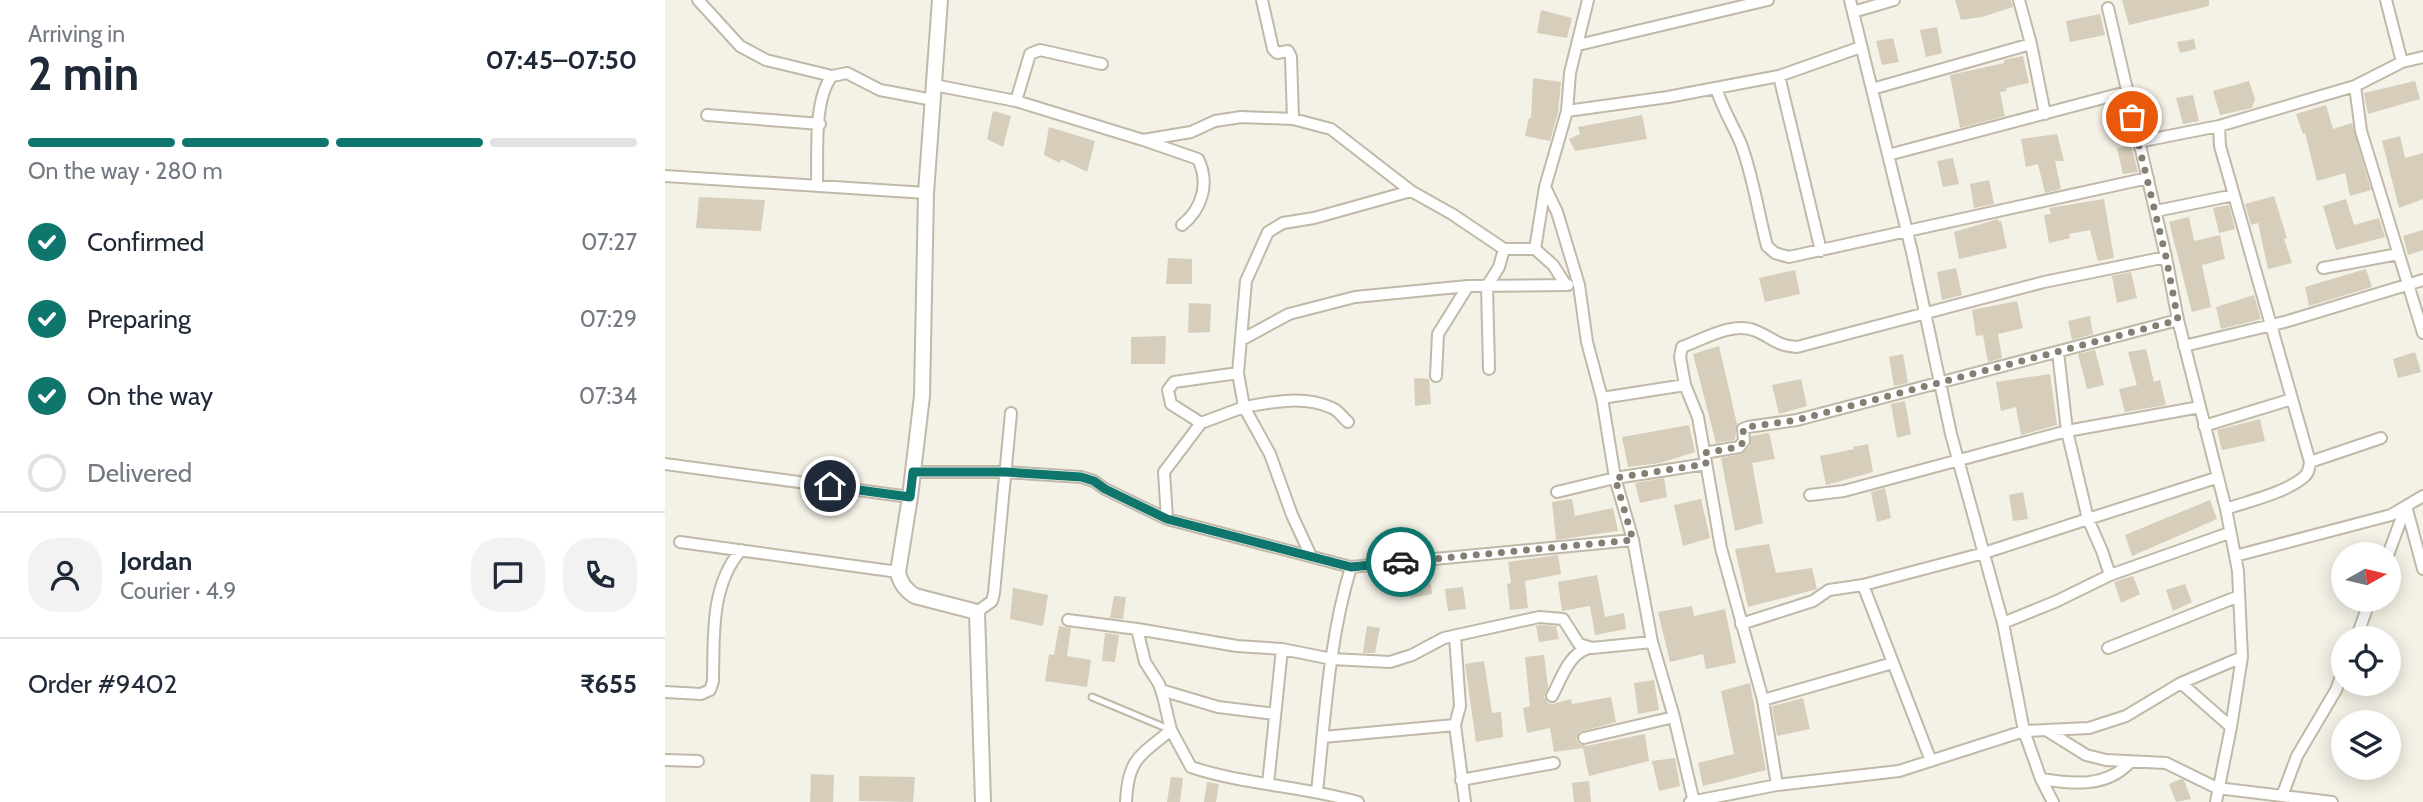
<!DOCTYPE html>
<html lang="en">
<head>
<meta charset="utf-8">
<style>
	:root { --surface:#fff; --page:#f2f2f3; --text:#1f2937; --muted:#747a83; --line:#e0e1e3; --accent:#0f766e }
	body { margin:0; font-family:Cabin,sans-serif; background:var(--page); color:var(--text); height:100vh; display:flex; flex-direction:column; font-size:26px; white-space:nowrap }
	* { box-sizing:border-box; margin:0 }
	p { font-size:23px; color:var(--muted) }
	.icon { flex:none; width:38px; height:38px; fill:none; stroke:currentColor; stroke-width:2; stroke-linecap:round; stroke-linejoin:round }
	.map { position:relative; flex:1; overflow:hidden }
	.drawer { display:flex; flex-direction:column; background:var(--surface); width:665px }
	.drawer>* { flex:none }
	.needle { width:46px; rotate:82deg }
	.controls { position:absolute; left:1666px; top:542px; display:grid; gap:14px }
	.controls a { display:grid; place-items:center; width:70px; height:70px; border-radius:50%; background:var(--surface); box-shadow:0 4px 18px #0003; font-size:35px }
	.pin { position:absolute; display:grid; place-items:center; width:60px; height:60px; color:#fff; margin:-30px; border:4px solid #fff; border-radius:50%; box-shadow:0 2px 7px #0007 }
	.courier { position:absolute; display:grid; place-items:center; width:70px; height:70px; margin:-35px; border:5px solid #0f766e; border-radius:50%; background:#fff; color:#222; box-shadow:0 2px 9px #0007 }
	.overview em { font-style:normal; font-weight:800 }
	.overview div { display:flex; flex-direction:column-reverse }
	.overview { display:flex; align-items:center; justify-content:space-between; height:119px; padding:0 28px }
	h1 { font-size:46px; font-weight:800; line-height:52px }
	.bar { display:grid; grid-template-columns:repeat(4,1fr); gap:10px 7px; align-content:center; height:84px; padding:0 28px }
	.bar i { height:9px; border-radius:5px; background:var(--line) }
	.bar .active { background:var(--accent) }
	.bar p { grid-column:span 4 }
	.line { display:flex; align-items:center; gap:18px; padding:0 28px; border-top:2px solid var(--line) }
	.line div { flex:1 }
	.round { display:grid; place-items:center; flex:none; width:74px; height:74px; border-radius:28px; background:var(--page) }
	ol { padding:0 28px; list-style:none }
	li { display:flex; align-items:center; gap:21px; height:77px }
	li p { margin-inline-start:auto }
	li .icon { padding:7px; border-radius:50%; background:var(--accent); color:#fff; stroke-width:4 }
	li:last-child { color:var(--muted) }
	li i { width:38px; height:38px; border:4px solid var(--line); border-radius:50% }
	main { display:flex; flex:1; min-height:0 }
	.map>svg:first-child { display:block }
	.building { fill:#d6cdbb }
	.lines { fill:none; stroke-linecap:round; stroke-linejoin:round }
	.service-casing { stroke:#c0b9a8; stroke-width:9 }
	.minor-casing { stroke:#c0b9a8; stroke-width:14 }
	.tertiary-casing { stroke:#c0b9a8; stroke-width:18 }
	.service { stroke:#fff; stroke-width:5 }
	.minor { stroke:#fff; stroke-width:10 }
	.tertiary { stroke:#fff; stroke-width:14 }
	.done { stroke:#847f73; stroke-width:7; stroke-dasharray:0 12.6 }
	.route { stroke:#0f766e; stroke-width:9 }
</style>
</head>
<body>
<main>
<section class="drawer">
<div class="overview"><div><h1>2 min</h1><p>Arriving in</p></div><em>07:45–07:50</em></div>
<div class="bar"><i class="active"></i><i class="active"></i><i class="active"></i><i></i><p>On the way · 280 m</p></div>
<ol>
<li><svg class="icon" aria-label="check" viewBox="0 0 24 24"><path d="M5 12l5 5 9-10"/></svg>Confirmed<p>07:27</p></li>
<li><svg class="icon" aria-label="check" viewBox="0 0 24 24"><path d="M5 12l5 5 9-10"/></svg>Preparing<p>07:29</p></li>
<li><svg class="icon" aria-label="check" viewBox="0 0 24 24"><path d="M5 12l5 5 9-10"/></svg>On the way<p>07:34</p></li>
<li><i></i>Delivered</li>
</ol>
<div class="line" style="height:126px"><a class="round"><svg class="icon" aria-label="person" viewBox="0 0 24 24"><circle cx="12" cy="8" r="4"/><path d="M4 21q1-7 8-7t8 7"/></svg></a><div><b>Jordan</b><p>Courier · 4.9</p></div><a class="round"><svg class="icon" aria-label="chat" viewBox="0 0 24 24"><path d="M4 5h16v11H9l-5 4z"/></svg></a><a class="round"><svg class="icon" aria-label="phone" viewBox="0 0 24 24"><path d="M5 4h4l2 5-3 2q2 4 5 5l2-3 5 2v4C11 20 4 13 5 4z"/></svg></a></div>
<div class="line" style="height:91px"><div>Order #9402</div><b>₹655</b></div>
</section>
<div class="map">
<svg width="1758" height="802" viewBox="0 0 1758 802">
	<rect width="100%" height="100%" fill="#f4f1e6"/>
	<path class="building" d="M1290,0H1346L1348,7L1317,17L1296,20Z
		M1457,0H1544V6L1464,25Z
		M876,10L907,18L902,38L872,33Z
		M1435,14L1440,35L1405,42L1401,21Z
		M1272,27L1277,53L1261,57L1255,30Z
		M1228,38L1234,62L1217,65L1211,41Z
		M1529,39L1531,49L1515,53L1512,42Z
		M1358,56L1364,83L1341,88L1342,91L1335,92L1340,116L1295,128L1285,75L1339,63V60Z
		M868,78L896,82L893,113L885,141L860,136L864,118H866Z
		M1584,81L1590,99L1587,108L1555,115L1548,91Z
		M1750,81L1755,99L1703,114L1699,93Z
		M1528,95L1534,121L1518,124L1511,98Z
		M1661,105L1668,129L1687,123L1706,190L1685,196L1680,173L1652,181L1640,133L1638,134L1631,114Z
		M328,111L346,116L338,147L322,139Z
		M977,115L982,139L910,151L904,139L915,134L913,127Z
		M384,127L430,141L422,172L396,159L395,163L379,155Z
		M1392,134L1399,161H1390L1396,189L1380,193L1373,164L1361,167L1356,139Z
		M1735,136L1740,158L1758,153V199L1734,208L1717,141Z
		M1466,146L1473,172L1458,174L1452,148Z
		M1288,158L1294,184L1278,187L1272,161Z
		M1324,180L1329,204L1309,208L1305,184Z
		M1609,196L1622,238L1619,239L1627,263L1603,269L1593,223L1586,225L1580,204Z
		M34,197L100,200L96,231L31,228Z
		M1439,199L1449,258L1433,261L1425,230L1404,234L1405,238L1384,243L1379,215L1386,214L1384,208Z
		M1681,199L1689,225L1714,218L1720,237L1671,250L1658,206Z
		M1564,205L1570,229L1554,233L1548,208Z
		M1524,217L1529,241L1555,235L1560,259L1537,265L1546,307L1527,312L1504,222Z
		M1333,219V222L1336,221L1342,248L1294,259L1289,232Z
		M1758,230V250L1743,255L1738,236Z
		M503,258L527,259V284H501Z
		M1291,268L1297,295L1277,300L1272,272Z
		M1701,269L1707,287L1644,306L1640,287Z
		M1130,270L1135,294L1100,302L1094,278Z
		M1466,272L1472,298L1452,303L1447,276Z
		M1589,295L1596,319L1556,329L1551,307Z
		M1352,301L1358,328L1333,334L1337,358L1323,362L1318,335L1311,336L1307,310Z
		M524,303L546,304L545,332L523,333Z
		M1425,316L1428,334L1407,340L1403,321Z
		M501,336L500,364H466V337Z
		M1054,346L1072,424L1070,440L1051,443L1028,354Z
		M1481,349L1489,382L1495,380L1501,405L1460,412L1454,389L1472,385L1463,352Z
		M1430,350L1439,385L1422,389L1413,354Z
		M1750,352L1756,372L1733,378L1728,359Z
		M1238,354L1243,383L1229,386L1224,357Z
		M1385,374L1392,425L1356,435L1351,407L1336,411L1331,382Z
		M749,378L764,379L766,404L750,406Z
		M1136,379L1142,406L1114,414L1107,385Z
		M1240,401L1246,434L1232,438L1226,404Z
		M1595,419L1600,441L1557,450L1552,430Z
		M1024,425L1030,452L995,463L963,467L957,437Z
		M1104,433L1110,459L1087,463L1098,523L1070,531L1056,458L1076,454L1085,446L1086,436Z
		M1203,444L1208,472L1161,485L1155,456L1189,449L1188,447Z
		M999,478L1002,497L975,503L970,483Z
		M1220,488L1226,518L1212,522L1206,492Z
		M1358,492L1363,519L1348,521L1344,495Z
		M907,499L910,516L948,508L953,531L891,540L887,502Z
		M1036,499L1045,538L1018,546L1009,505Z
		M1545,500L1552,519L1467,556L1460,535Z
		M1104,544L1111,573L1147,568L1152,589L1083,607L1070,549Z
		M893,555L896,574L860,581L863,608L845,610L842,584L846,583L843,562Z
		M764,572L767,594L745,598L742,575Z
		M932,575L940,617L959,613L961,629L930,635L925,606L897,611L893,582Z
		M1468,576L1475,594L1456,603L1449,582Z
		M1520,584L1527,602L1508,611L1501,590Z
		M798,587L801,609L783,611L780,589Z
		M348,588L383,595L378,626L345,619Z
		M449,596L461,597L458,619L445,618Z
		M1027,606L1029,616L1060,609L1071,663L1041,669L1038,654L1005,662L993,612Z
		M875,625L891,626L894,639L874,642L871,626Z
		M394,626L406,628L402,656L426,660L422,687L380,681L384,654L389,655Z
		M702,626L715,628L710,653H698Z
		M440,633L454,635L450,662L437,661Z
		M879,655L883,687L879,697L883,703L888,704L906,699L907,704L946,697L951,722L914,732L911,739L914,744L921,746L980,734L984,761L924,776L918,748L889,752L885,728L862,733L858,708L865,706L860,657Z
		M819,661L827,713L836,712L838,737L811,742L800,664Z
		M989,680L994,710L973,714L969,683Z
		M1085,683L1101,770L1038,786L1033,763L1069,754L1056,691Z
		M1138,698L1145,729L1112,736L1107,706Z
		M1010,758L1015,786L994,791L987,761Z
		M146,774L169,775L168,802H145Z
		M194,776L250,777L248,802L194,801Z
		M506,777L518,778L515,802H502Z
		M1516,779L1519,780L1526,799L1511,802L1504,784Z
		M924,781L926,802H909L907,783Z
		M542,782L554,784L551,802H539Z"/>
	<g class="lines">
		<defs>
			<path id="service" d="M427,697L506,730"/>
			<path id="minor" d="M33,0L75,46L101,60L167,76
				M597,0L608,49L612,53L623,51L626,57L628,119
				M1185,0L1247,252L1286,434L1338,623L1359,731L1376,779L1388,802
				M1721,0L1737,62
				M1443,8L1501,257L1513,320L1561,509L1573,571L1577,657L1566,727L1551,802
				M1188,12L1229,0
				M1366,44L1380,114
				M913,45L1103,0
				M1114,76L1156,251
				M269,85L351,101L478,140L526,132L550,121L576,117L628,119L666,129L746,191L787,214L839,249H870L888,265L901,285
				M1690,86L1696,131L1758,333
				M1051,88C1057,108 1068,125 1076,144C1088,176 1093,212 1102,246L1110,253L1124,257L1483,178
				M1207,89L1366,44L1354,0
				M351,101L365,54L375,50L437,64
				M902,111L1003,97L1114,76L1196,47
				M42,115L155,124
				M1554,126L1555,146L1645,462C1644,468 1644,473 1639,477C1620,493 1584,501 1561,509
				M481,141L533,159C545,183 537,209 517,225
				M1473,142L1554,126L1690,86L1737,62L1758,57
				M1223,155L1461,92
				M0,176L261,193
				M152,186C153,155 148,100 167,76L182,73L215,90L268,100
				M880,187L892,212L914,285L922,342L937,398L950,478L968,540L987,642L1009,717L919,738
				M1491,211L1569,195
				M870,249L880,187L902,111L905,73L923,0
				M1658,268L1733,254
				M576,340L624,314L690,297L803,286L903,285
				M1519,346L1623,321L1758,280
				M1393,352L1402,431L1423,519L1551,478
				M824,369L822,286L834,267L839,249
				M573,373L509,382L503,390L506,404L536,423L579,407L605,454L627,515L646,556
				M771,376L773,334L803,286
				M1020,385L1015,357L1017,347C1039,339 1068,321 1091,331C1110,339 1110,345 1132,347L1379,282L1501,257
				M937,398L1020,385L1033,417L1056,548L1098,700L1112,785
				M683,422C678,418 673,410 667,408C639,395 607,402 579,407L573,373L581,281L603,232L618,223L649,218L746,191
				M1539,426L1627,399
				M1039,453L1074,447L1079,441L1078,429L1083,427L1132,420L1513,320
				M1645,462L1716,438
				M0,464L245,497
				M248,472H340L416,477L429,481L440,489L502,519L686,567L968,540
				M892,492L950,478L1041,464
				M1145,495L1179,491L1402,431L1535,407
				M1741,506L1758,569
				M502,519L499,472L536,423
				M15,542L233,572
				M1723,555L1741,506
				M1570,556L1726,515L1758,496
				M1445,575L1564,533
				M1198,585L1266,761
				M312,612L327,601L329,593L346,413
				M403,620L472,629L572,646L617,649L667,659L725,662L747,655L779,638L874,617L898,619L914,644L927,648L987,642
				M1076,624L1148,601L1164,590L1198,585L1319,553L1423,519L1437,551L1445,575L1392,601L1338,623
				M472,629L480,662L494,684L498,696L506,730L526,767C580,785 638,786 693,802
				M1691,639L1705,600
				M1443,648L1574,596
				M1516,683L1566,727
				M496,690L553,707L610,714
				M0,692L36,694L45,690L48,681C49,637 45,586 76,550
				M887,696C897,678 903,654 924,648
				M1098,700L1228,663
				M1009,717L1029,802
				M790,725L800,802
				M1381,730L1424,728L1461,716L1516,683L1577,657
				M658,737L790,725L795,706L790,636
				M0,760L33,761
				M1376,779C1407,784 1442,788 1465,762
				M796,780L889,763
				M603,784L617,649
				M652,792C660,717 664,639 686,567
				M1617,796L1632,756L1671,690L1678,671
				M461,802C463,758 475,756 506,730
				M1025,802L1112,785L1234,771L1359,731L1381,730L1421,755L1441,760L1501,763L1552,788L1667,802"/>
			<path id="tertiary" d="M275,0L261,193L257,396L245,497L233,572C235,583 240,590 250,596L312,612L318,802"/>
		</defs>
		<use href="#service" class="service-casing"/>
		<use href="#minor" class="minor-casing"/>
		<use href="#tertiary" class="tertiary-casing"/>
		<use href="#service" class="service"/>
		<use href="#minor" class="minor"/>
		<use href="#tertiary" class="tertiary"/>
	</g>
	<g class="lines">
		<path class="done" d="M736,562L968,540L950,478L1041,464L1039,453L1074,447L1079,441L1078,429L1083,427L1132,420L1513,320L1501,257L1467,117"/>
		<path class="route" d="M165,486L245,497L248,472H340L416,477L429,481L440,489L502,519L686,567L736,562"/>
	</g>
</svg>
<div class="controls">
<a><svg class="needle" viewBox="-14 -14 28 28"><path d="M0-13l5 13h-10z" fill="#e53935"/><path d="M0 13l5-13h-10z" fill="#747a83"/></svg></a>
<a><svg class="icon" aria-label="locate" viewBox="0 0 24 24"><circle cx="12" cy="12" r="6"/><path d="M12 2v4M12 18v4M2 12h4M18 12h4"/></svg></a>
<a><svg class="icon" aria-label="layers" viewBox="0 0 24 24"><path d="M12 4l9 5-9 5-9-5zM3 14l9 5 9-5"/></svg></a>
</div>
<div class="pin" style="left:1467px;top:117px;background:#ea580c"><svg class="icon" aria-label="bag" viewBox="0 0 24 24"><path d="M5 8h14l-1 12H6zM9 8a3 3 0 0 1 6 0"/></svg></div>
<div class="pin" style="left:165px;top:486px;background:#1f2937"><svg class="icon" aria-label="home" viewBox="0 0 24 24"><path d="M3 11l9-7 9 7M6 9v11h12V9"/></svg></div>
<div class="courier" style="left:736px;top:562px"><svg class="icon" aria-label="car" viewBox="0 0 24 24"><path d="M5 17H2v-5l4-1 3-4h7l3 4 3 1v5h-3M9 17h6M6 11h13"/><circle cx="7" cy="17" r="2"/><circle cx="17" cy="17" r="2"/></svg></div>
</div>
</main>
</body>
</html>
